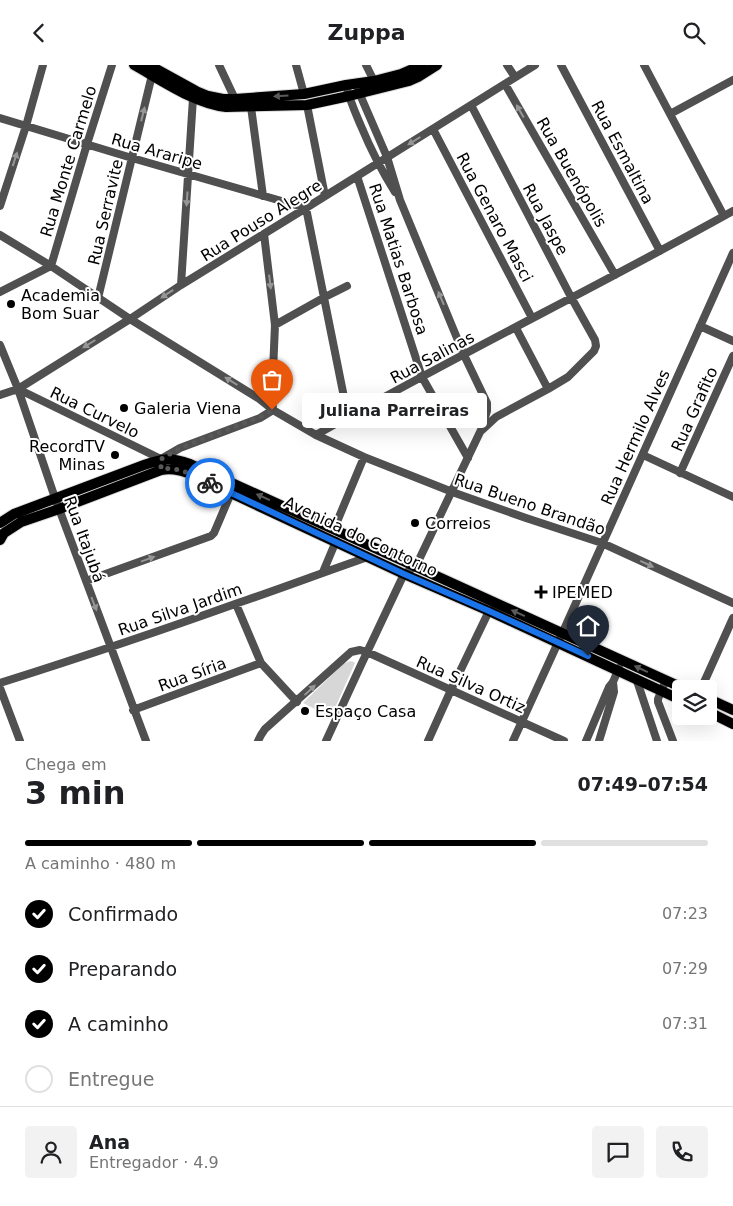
<!DOCTYPE html>
<html lang="pt">
<head>
<meta charset="utf-8">
<style>
	:root { --surface:#fff; --page:#f2f2f2; --text:#202124; --muted:#757577; --line:#e0e0e0; --accent:#000 }
	body { margin:0; font-family:"DejaVu Sans",sans-serif; background:var(--page); color:var(--text); height:100vh; display:flex; flex-direction:column; font-size:19px; white-space:nowrap }
	* { box-sizing:border-box; margin:0 }
	p { font-size:16px; color:var(--muted) }
	.icon { flex:none; width:28px; height:28px; fill:none; stroke:currentColor; stroke-width:2; stroke-linecap:round; stroke-linejoin:round }
	.map { position:relative; height:676px; overflow:hidden }
	.drawer { display:flex; flex-direction:column; background:var(--surface); flex:1 }
	.drawer>* { flex:none }
	.controls { position:absolute; left:672px; top:615px; display:grid; gap:10px }
	.controls a { display:grid; place-items:center; width:45px; height:45px; border-radius:5px; background:var(--surface); box-shadow:0 5px 20px #0002; font-size:25px }
	.pin { position:absolute; display:grid; place-items:center; width:42px; height:42px; color:#fff; margin:-51px -21px; border-radius:50% 50% 50% 0; rotate:-45deg; box-shadow:0 0 5px #0007 }
	.pin .icon { rotate:45deg }
	.courier { position:absolute; display:grid; place-items:center; width:50px; height:50px; margin:-25px; border:4px solid #1a73e8; border-radius:50%; background:#fff; color:#222; box-shadow:0 1px 6px #0007 }
	.bubble { position:absolute; height:35px; border-radius:5px; background:var(--surface); box-shadow:0 5px 20px #0002; font-size:16px; font-weight:600; line-height:35px; text-align:center }
	.overview em { font-style:normal; font-weight:600 }
	.overview div { display:flex; flex-direction:column-reverse }
	.overview { display:flex; align-items:center; justify-content:space-between; height:85px; padding:0 25px }
	h1 { font-size:32px; font-weight:600; line-height:38px }
	.bar { display:grid; grid-template-columns:repeat(4,1fr); gap:8px 5px; align-content:center; height:60px; padding:0 25px }
	.bar i { height:6px; border-radius:4px; background:var(--line) }
	.bar .current { background:var(--accent) }
	.bar p { grid-column:span 4 }
	.line { display:flex; align-items:center; gap:12px; padding:0 25px; border-top:1px solid var(--line) }
	.line div { flex:1 }
	.round { display:grid; place-items:center; flex:none; width:52px; height:52px; border-radius:5px; background:var(--page) }
	ol { padding:0 25px; list-style:none }
	li { display:flex; align-items:center; gap:15px; height:55px }
	li p { margin-inline-start:auto }
	li .icon { padding:5px; border-radius:50%; background:var(--accent); color:#fff; stroke-width:4 }
	li:last-child { color:var(--muted) }
	li i { width:28px; height:28px; border:2px solid var(--line); border-radius:50% }
	header { display:flex; justify-content:space-between; align-items:center; height:65px; padding:0 25px; background:var(--surface); font-size:22px; font-weight:600 }
	.map>svg:first-child { display:block }
	.green { fill:#d7d7d7 }
	.lines { fill:none; stroke-linecap:round; stroke-linejoin:round }
	.major-casing { stroke:#dbdbdb; stroke-width:12 }
	.minor { stroke:#505050; stroke-width:8 }
	.major { stroke:#000; stroke-width:10 }
	.oneway { fill:#595959 }
	.oneway2 { fill:#969696 }
	.done { stroke:#595959; stroke-width:5; stroke-dasharray:0 9 }
	.route { stroke:#1a73e8; stroke-width:6 }
	.poi-dot { fill:#000; stroke:#fff; stroke-width:2 }
	.labels { text-anchor:middle; stroke-width:4; stroke-linejoin:round; paint-order:stroke }
	.street-label { font-size:16px; fill:#000; stroke:#fff }
	.poi-label { font-size:16px; fill:#000; stroke:#fff; text-anchor:start }
</style>
</head>
<body>
<header><svg class="icon" aria-label="back" viewBox="0 0 24 24"><path d="M15 5l-7 7 7 7"/></svg>Zuppa<svg class="icon" aria-label="search" viewBox="0 0 24 24"><circle cx="10" cy="10" r="6"/><path d="M15 15l6 6"/></svg></header>
<div class="map">
<svg width="733" height="676" viewBox="0 0 733 676">
	<rect width="100%" height="100%" fill="#fff"/>
	<path class="green" d="M350,596L354,597L355,598L331,652L303,638L343,599Z"/>
	<g class="lines">
		<defs>
			<path id="major" d="M134,0C161,15 195,39 226,42L307,40L349,31L409,16L418,12L437,0
				M149,0L196,26L208,31L223,34H235L304,29L346,20L374,16L401,9L422,0
				M0,458L14,449L144,400C164,393 170,392 190,399L685,624
				M0,475L4,468L21,457L59,444L161,405C171,403 178,405 188,408L404,509L489,546L681,635
				M709,634L733,645
				M709,647L733,659"/>
		</defs>
		<use href="#major" class="major-casing"/>
		<path class="minor" d="M219,0L235,34
			M296,0L304,29
			M366,0L374,16
			M507,0L515,12
			M561,0L660,186
			M644,0L724,151
			M505,19L615,210
			M346,20C349,34 355,47 361,61C371,85 381,105 395,127
			M307,40L325,131
			M471,40L571,232L595,275L596,281L594,286L568,312L548,324L496,352L482,365
			M251,42L263,131
			M670,49L733,15
			M0,53L132,93L306,143L348,352
			M433,64L532,253
			M357,111L422,312L468,393
			M0,141L26,61L43,0
			M0,170L51,201L130,254L258,333L273,345L316,370L364,392L455,428L526,453L602,478L733,538
			M181,220L193,33
			M0,227L51,201L87,79L112,0
			M98,233L152,10
			M275,260L325,232L347,221
			M700,261L733,276
			M516,263L548,324
			M0,280L18,324L55,433L146,676
			M18,324L161,394L180,383L260,353L273,345L272,329L275,260L264,169
			M0,330L18,324L130,254L181,220L306,143L535,0
			M316,370C453,292 595,223 733,146
			M643,390L733,432
			M680,408L733,291
			M334,464L364,392
			M323,507L336,476
			M86,516L211,471L214,468L231,428
			M236,539L261,598L297,637
			M636,613L657,676
			M666,615L658,634V637L673,676
			M0,618C79,593 157,567 235,539C280,524 324,507 368,492
			M0,623L20,676
			M701,624L733,553
			M133,645L261,598
			M258,676L261,670L265,664L351,587L360,585L367,587L564,676
			M326,676L361,600L404,509L416,501L481,365L487,346V338L464,290L400,135L387,92L358,25
			M428,676L451,625L489,546
			M513,676L566,560L733,188
			M586,676L609,622L613,617L619,603
			M599,676L614,627L613,617"/>
		<use href="#major" class="major"/>
	</g>
	<defs><path id="oneway-solid" d="M-6-.8H1V-3.2L6.5 0L1 3.2V.8H-6Z" transform="scale(1.25)"/></defs>
	<g class="oneway">
		<use href="#oneway-solid" transform="translate(281 31) rotate(176)"/>
		<use href="#oneway-solid" transform="translate(263 432) rotate(-156)"/>
		<use href="#oneway-solid" transform="translate(518 548) rotate(-156)"/>
		<use href="#oneway-solid" transform="translate(641 604) rotate(-155)"/>
	</g>
	<g class="oneway2">
		<use href="#oneway-solid" transform="translate(520 46) rotate(-120)"/>
		<use href="#oneway-solid" transform="translate(143 49) rotate(-76)"/>
		<use href="#oneway-solid" transform="translate(414 76) rotate(148)"/>
		<use href="#oneway-solid" transform="translate(15 94) rotate(-72)"/>
		<use href="#oneway-solid" transform="translate(187 134) rotate(94)"/>
		<use href="#oneway-solid" transform="translate(270 217) rotate(83)"/>
		<use href="#oneway-solid" transform="translate(167 229) rotate(147)"/>
		<use href="#oneway-solid" transform="translate(441 233) rotate(-113)"/>
		<use href="#oneway-solid" transform="translate(89 279) rotate(148)"/>
		<use href="#oneway-solid" transform="translate(231 316) rotate(-148)"/>
		<use href="#oneway-solid" transform="translate(148 494) rotate(-20)"/>
		<use href="#oneway-solid" transform="translate(647 499) rotate(25)"/>
		<use href="#oneway-solid" transform="translate(94 539) rotate(69)"/>
		<use href="#oneway-solid" transform="translate(310 625) rotate(-43)"/>
	</g>
	<g class="lines">
		<path class="done" d="M210,418C194,411 179,401 161,404V394L180,383L260,352L272,345"/>
		<path class="route" d="M210,418L404,509L489,546L588,591"/>
	</g>
	<g class="poi-dot">
		<circle cx="11" cy="239" r="5"/>
		<circle cx="124" cy="343" r="5"/>
		<circle cx="115" cy="390" r="5"/>
		<circle cx="415" cy="458" r="5"/>
		<path d="M538.5 519.5h5v5h5v5h-5v5h-5v-5h-5v-5h5z"/>
		<circle cx="305" cy="646" r="5"/>
	</g>
	<g class="labels">
		<g class="street-label">
			<text transform="translate(157 86) rotate(16)" y="6">Rua Araripe</text>
			<text transform="translate(623 87) rotate(62)" y="6">Rua Esmaltina</text>
			<text transform="translate(68 96) rotate(-73)" y="6">Rua Monte Carmelo</text>
			<text transform="translate(572 107) rotate(60)" y="6">Rua Buenópolis</text>
			<text transform="translate(105 147) rotate(-77)" y="6">Rua Serravite</text>
			<text transform="translate(495 152) rotate(62)" y="6">Rua Genaro Masci</text>
			<text transform="translate(546 154) rotate(62)" y="6">Rua Jaspe</text>
			<text transform="translate(261 155) rotate(-32)" y="6">Rua Pouso Alegre</text>
			<text transform="translate(399 194) rotate(72)" y="6">Rua Matias Barbosa</text>
			<text transform="translate(432 292) rotate(-28)" y="6">Rua Salinas</text>
			<text transform="translate(694 344) rotate(-66)" y="6">Rua Grafito</text>
			<text transform="translate(95 347) rotate(26)" y="6">Rua Curvelo</text>
			<text transform="translate(635 372) rotate(-66)" y="6">Rua Hermilo Alves</text>
			<text transform="translate(530 439) rotate(19)" y="6">Rua Bueno Brandão</text>
			<text transform="translate(361 471) rotate(25)" y="6">Avenida do Contorno</text>
			<text transform="translate(85 474) rotate(70)" y="6">Rua Itajubá</text>
			<text transform="translate(180 544) rotate(-19)" y="6">Rua Silva Jardim</text>
			<text transform="translate(192 609) rotate(-20)" y="6">Rua Síria</text>
			<text transform="translate(471 619) rotate(24)" y="6">Rua Silva Ortiz</text>
		</g>
		<g class="poi-label">
			<text x="21" y="236">Academia<tspan x="21" dy="18">Bom Suar</tspan></text>
			<text x="134" y="349">Galeria Viena</text>
			<text x="105" y="387" text-anchor="end">RecordTV<tspan x="105" dy="18">Minas</tspan></text>
			<text x="425" y="464">Correios</text>
			<text x="552" y="533">IPEMED</text>
			<text x="315" y="652">Espaço Casa</text>
		</g>
	</g>
</svg>
<div class="controls">
<a><svg class="icon" aria-label="layers" viewBox="0 0 24 24"><path d="M12 4l9 5-9 5-9-5zM3 14l9 5 9-5"/></svg></a>
</div>
<div class="pin" style="left:272px;top:345px;background:#ea580c"><svg class="icon" aria-label="bag" viewBox="0 0 24 24"><path d="M5 8h14l-1 12H6zM9 8a3 3 0 0 1 6 0"/></svg></div>
<div class="pin" style="left:588px;top:591px;background:#1f2937"><svg class="icon" aria-label="home" viewBox="0 0 24 24"><path d="M3 11l9-7 9 7M6 9v11h12V9"/></svg></div>
<div class="courier" style="left:210px;top:418px"><svg class="icon" aria-label="bike" viewBox="0 0 24 24"><circle cx="6" cy="16" r="4"/><circle cx="18" cy="16" r="4"/><path d="M6 16l4-8h5l3 8M10 8l3 8H6M13 5h3"/></svg></div>
<div class="bubble" style="left:302px;top:328px;width:185px">Juliana Parreiras</div>
</div>
<section class="drawer">
<div class="overview"><div><h1>3 min</h1><p>Chega em</p></div><em>07:49–07:54</em></div>
<div class="bar"><i class="current"></i><i class="current"></i><i class="current"></i><i></i><p>A caminho · 480 m</p></div>
<ol>
<li><svg class="icon" aria-label="check" viewBox="0 0 24 24"><path d="M5 12l5 5 9-10"/></svg>Confirmado<p>07:23</p></li>
<li><svg class="icon" aria-label="check" viewBox="0 0 24 24"><path d="M5 12l5 5 9-10"/></svg>Preparando<p>07:29</p></li>
<li><svg class="icon" aria-label="check" viewBox="0 0 24 24"><path d="M5 12l5 5 9-10"/></svg>A caminho<p>07:31</p></li>
<li><i></i>Entregue</li>
</ol>
<div class="line" style="height:90px"><a class="round"><svg class="icon" aria-label="person" viewBox="0 0 24 24"><circle cx="12" cy="8" r="4"/><path d="M4 21q1-7 8-7t8 7"/></svg></a><div><b>Ana</b><p>Entregador · 4.9</p></div><a class="round"><svg class="icon" aria-label="chat" viewBox="0 0 24 24"><path d="M4 5h16v11H9l-5 4z"/></svg></a><a class="round"><svg class="icon" aria-label="phone" viewBox="0 0 24 24"><path d="M5 4h4l2 5-3 2q2 4 5 5l2-3 5 2v4C11 20 4 13 5 4z"/></svg></a></div>
</section>
</body>
</html>
